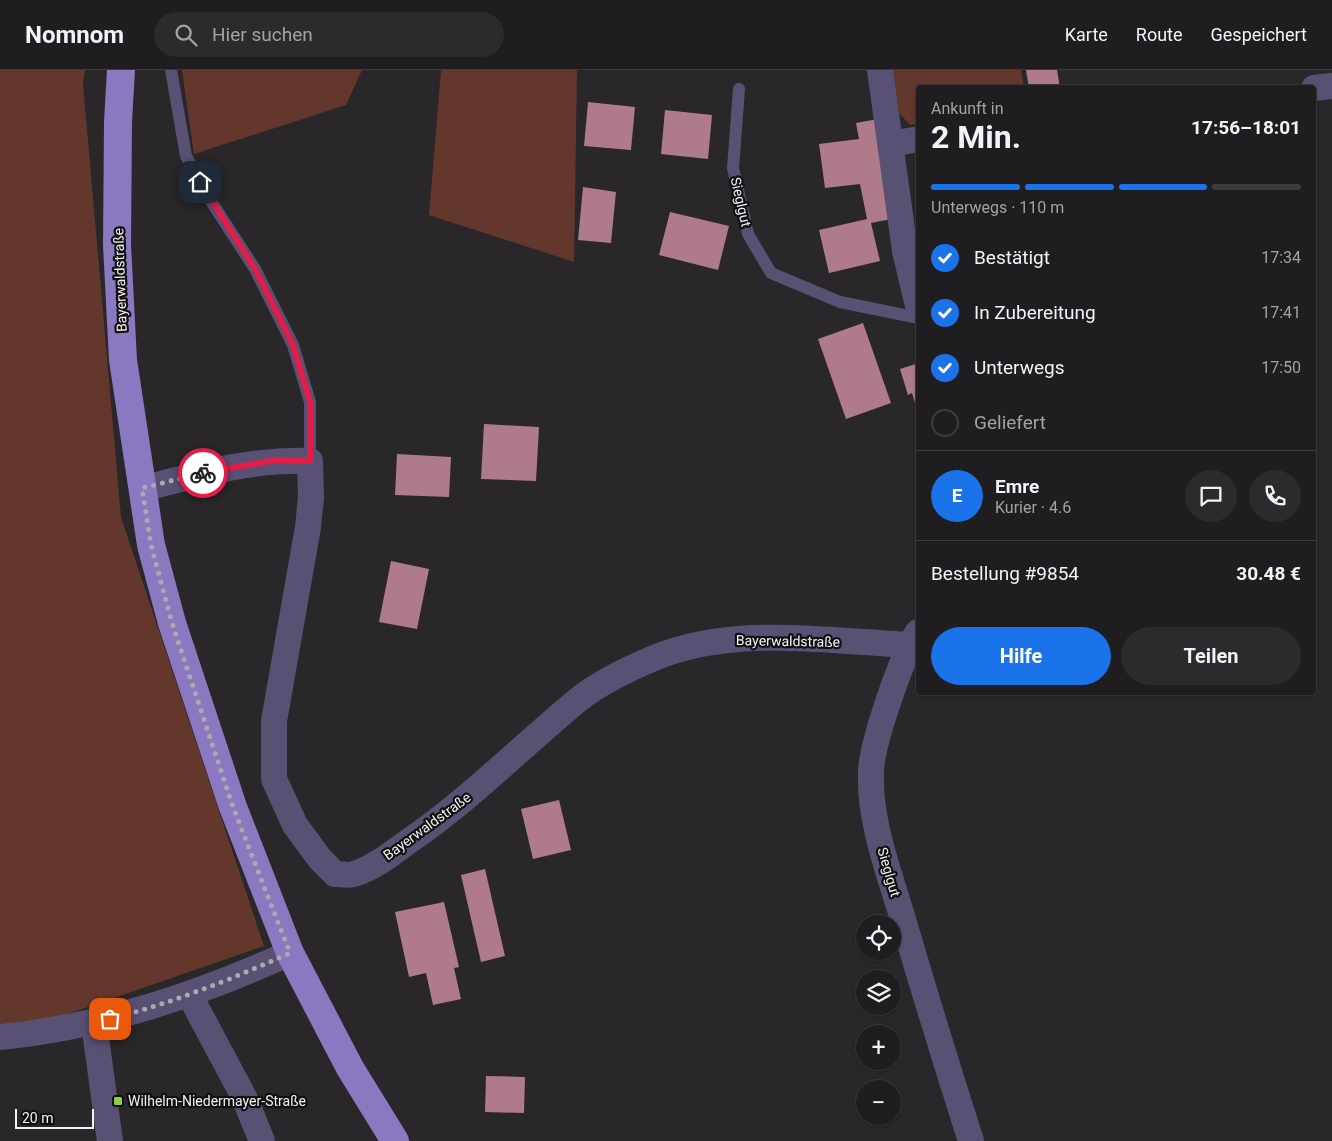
<!DOCTYPE html>
<html lang="de">
<head>
<meta charset="utf-8">
<style>
	:root { --surface:#1f1d1f; --page:#2c2a2c; --text:#f1f3f6; --muted:#a1a2a4; --line:#3c3b3d; --accent:#1a73e8 }
	body { margin:0; font-family:Roboto,sans-serif; background:var(--page); color:var(--text); height:100vh; display:flex; flex-direction:column; font-size:19px; white-space:nowrap }
	* { box-sizing:border-box; margin:0 }
	p { font-size:16px; color:var(--muted) }
	.icon { flex:none; width:28px; height:28px; fill:none; stroke:currentColor; stroke-width:2; stroke-linecap:round; stroke-linejoin:round }
	.map { position:relative; flex:1; overflow:hidden }
	.details { position:absolute; left:916px; top:15px; width:400px; height:610px; display:flex; flex-direction:column; background:var(--surface); border-radius:5px; box-shadow:0 1px 4px #0004,0 0 0 1px var(--line) }
	.details>* { flex:none }
	.fabs { position:absolute; left:856px; top:845px; display:grid; gap:10px }
	.fabs a { display:grid; place-items:center; width:45px; height:45px; border-radius:50%; background:var(--surface); box-shadow:0 1px 4px #0004,0 0 0 1px var(--line); font-size:25px }
	.scale { position:absolute; left:15px; bottom:12px; width:79px; box-sizing:border-box; padding-left:5px; border:2px solid #f3f1f3; border-top:0; font-size:14px; line-height:18px; white-space:nowrap; color:#f3f1f3; -webkit-text-stroke:4px #111011; paint-order:stroke }
	.pin { position:absolute; display:grid; place-items:center; width:42px; height:42px; color:#fff; margin:-21px; border-radius:10px; box-shadow:0 2px 8px #0006 }
	.courier { position:absolute; display:grid; place-items:center; width:50px; height:50px; margin:-25px; border:4px solid #e11d48; border-radius:50%; background:#fff; color:#222; box-shadow:0 1px 6px #0007 }
	.headline em { font-style:normal; font-weight:700 }
	.headline div { display:flex; flex-direction:column-reverse }
	.headline { display:flex; align-items:center; justify-content:space-between; height:85px; padding:0 15px }
	h1 { font-size:32px; font-weight:700; line-height:38px }
	.bar { display:grid; grid-template-columns:repeat(4,1fr); gap:8px 5px; align-content:center; height:60px; padding:0 15px }
	.bar i { height:6px; border-radius:4px; background:var(--line) }
	.bar .active { background:var(--accent) }
	.bar p { grid-column:span 4 }
	.line { display:flex; align-items:center; gap:12px; padding:0 15px; border-top:1px solid var(--line) }
	.line div { flex:1 }
	.round { display:grid; place-items:center; flex:none; width:52px; height:52px; border-radius:26px; background:var(--page) }
	ol { padding:0 15px; list-style:none }
	li { display:flex; align-items:center; gap:15px; height:55px }
	li p { margin-inline-start:auto }
	li .icon { padding:5px; border-radius:50%; background:var(--accent); color:#fff; stroke-width:4 }
	li:last-child { color:var(--muted) }
	li i { width:28px; height:28px; border:2px solid var(--line); border-radius:50% }
	.button { display:flex; gap:10px; margin-top:auto; padding:10px 15px }
	.button a { flex:1; height:58px; border-radius:30px; background:var(--accent); color:#fff; font-size:20px; font-weight:700; line-height:58px; text-align:center }
	.button a+a { background:var(--page); color:var(--text) }
	header { display:flex; align-items:center; gap:30px; box-sizing:border-box; height:70px; padding:0 25px; background:var(--surface); border-bottom:1px solid var(--line) }
	header strong { font-size:24px }
	nav { display:flex; gap:28px; margin-inline-start:auto; font-size:18px }
	.search { width:350px; height:45px; background:var(--page); display:flex; align-items:center; gap:12px; box-sizing:border-box; padding:0 18px; border-radius:28px; color:var(--muted); font-size:19px }
	.map>svg:first-child { display:block }
	.green { fill:#64372d }
	.building { fill:#af7b8b }
	.lines { fill:none; stroke-linecap:round; stroke-linejoin:round }
	.lane { stroke:#595174; stroke-width:12 }
	.street { stroke:#595174; stroke-width:26 }
	.primary { stroke:#8a78c0; stroke-width:28 }
	.done { stroke:#acaaac; stroke-width:5; stroke-dasharray:0 9 }
	.route { stroke:#e11d48; stroke-width:6 }
	.poi-dot { fill:#8dce44; stroke:#111011; stroke-width:2 }
	.labels { text-anchor:middle; stroke-width:4.5; stroke-linejoin:round; paint-order:stroke }
	.street-label { font-size:14px; fill:#f3f1f3; stroke:#111011 }
	.poi-label { font-size:14px; fill:#f3f1f3; stroke:#111011; text-anchor:start }
</style>
</head>
<body>
<header>
<strong>Nomnom</strong>
<div class="search"><svg class="icon" aria-label="search" viewBox="0 0 24 24"><circle cx="10" cy="10" r="6"/><path d="M15 15l6 6"/></svg>Hier suchen</div>
<nav><a>Karte</a><a>Route</a><a>Gespeichert</a></nav>
</header>
<div class="map">
<svg width="1332" height="1071" viewBox="0 0 1332 1071">
	<rect width="100%" height="100%" fill="#292729"/>
	<path class="green" d="M0,0H85L83,14L121,447L264,876L10,964L0,963Z
		M182,0H362L346,35L194,84Z
		M441,0H577L574,192L429,145Z
		M893,0H1021L1024,17L919,18V53L910,55L899,43Z"/>
	<path class="building" d="M1026,0H1057L1060,18H1029Z
		M588,32L635,37L631,80L584,76Z
		M665,40L712,45L708,89L661,84Z
		M878,49L897,148L871,153L880,191L829,203L819,160L867,149L860,114L825,118L819,74L859,69L856,53Z
		M583,117L616,122L611,173L578,170Z
		M670,142L729,156L718,200L659,185Z
		M863,253L891,333L846,349L818,269Z
		M919,293V343H918L912,323L908,325L900,299Z
		M484,354L539,357L536,411L481,409Z
		M397,384L451,387L449,427L395,425Z
		M391,491L429,499L417,559L379,552Z
		M559,730L571,780L533,789L521,739Z
		M485,799L505,886L481,892L461,805Z
		M444,832L459,897L454,898L461,929L433,935L426,903L409,907L395,842Z
		M486,1006L525,1007L524,1043L485,1042Z"/>
	<g class="lines">
		<path class="lane" d="M171,0L186,86L207,125L255,199L293,275L310,332V391
			M739,19L733,98L748,164L771,203L840,232L919,248"/>
		<path class="street" d="M880,0L905,181L919,240
			M1314,18L1332,16
			M891,74L919,69
			M142,419C200,404 250,389 310,391L311,427L308,457L274,651V709L295,755L320,789L335,804C341,804 349,806 354,804C374,798 392,783 409,771C470,729 521,677 578,630C600,612 628,599 654,588C733,555 826,571 909,575
			M918,562C902,585 872,673 871,701C869,751 888,799 902,846C924,921 947,996 971,1071
			M189,924L244,1027L262,1071
			M94,953L110,1071
			M0,967C102,957 197,925 290,883"/>
		<path class="primary" d="M121,0L118,52L117,175L123,290L151,475L172,553L233,737L290,883L350,998L395,1071"/>
	</g>
	<g class="lines">
		<path class="done" d="M110,949C172,933 232,909 290,883L233,737L172,553L151,475L142,418L203,403"/>
		<path class="route" d="M200,112L255,199L293,275L310,332V391L276,390L203,403"/>
	</g>
	<rect class="poi-dot" x="113" y="1026" width="10" height="10" rx="2.5"/>
	<g class="labels">
		<g class="street-label">
			<text transform="translate(741 132) rotate(77)" y="5">Sieglgut</text>
			<text transform="translate(120 210) rotate(-92)" y="5">Bayerwaldstraße</text>
			<text transform="translate(788 571) rotate(1)" y="5">Bayerwaldstraße</text>
			<text transform="translate(427 756) rotate(-36)" y="5">Bayerwaldstraße</text>
			<text transform="translate(889 802) rotate(74)" y="5">Sieglgut</text>
		</g>
		<g class="poi-label">
			<text x="128" y="1036">Wilhelm-Niedermayer-Straße</text>
		</g>
	</g>
</svg>
<div class="fabs">
<a><svg class="icon" aria-label="locate" viewBox="0 0 24 24"><circle cx="12" cy="12" r="6"/><path d="M12 2v4M12 18v4M2 12h4M18 12h4"/></svg></a>
<a><svg class="icon" aria-label="layers" viewBox="0 0 24 24"><path d="M12 4l9 5-9 5-9-5zM3 14l9 5 9-5"/></svg></a>
<a>+</a>
<a>−</a>
</div>
<div class="scale">20 m</div>
<div class="pin" style="left:110px;top:949px;background:#ea580c"><svg class="icon" aria-label="bag" viewBox="0 0 24 24"><path d="M5 8h14l-1 12H6zM9 8a3 3 0 0 1 6 0"/></svg></div>
<div class="pin" style="left:200px;top:112px;background:#1f2937"><svg class="icon" aria-label="home" viewBox="0 0 24 24"><path d="M3 11l9-7 9 7M6 9v11h12V9"/></svg></div>
<div class="courier" style="left:203px;top:403px"><svg class="icon" aria-label="bike" viewBox="0 0 24 24"><circle cx="6" cy="16" r="4"/><circle cx="18" cy="16" r="4"/><path d="M6 16l4-8h5l3 8M10 8l3 8H6M13 5h3"/></svg></div>
<section class="details">
<div class="headline"><div><h1>2 Min.</h1><p>Ankunft in</p></div><em>17:56–18:01</em></div>
<div class="bar"><i class="active"></i><i class="active"></i><i class="active"></i><i></i><p>Unterwegs · 110 m</p></div>
<ol>
<li><svg class="icon" aria-label="check" viewBox="0 0 24 24"><path d="M5 12l5 5 9-10"/></svg>Bestätigt<p>17:34</p></li>
<li><svg class="icon" aria-label="check" viewBox="0 0 24 24"><path d="M5 12l5 5 9-10"/></svg>In Zubereitung<p>17:41</p></li>
<li><svg class="icon" aria-label="check" viewBox="0 0 24 24"><path d="M5 12l5 5 9-10"/></svg>Unterwegs<p>17:50</p></li>
<li><i></i>Geliefert</li>
</ol>
<div class="line" style="height:90px"><b class="round" style="background:var(--accent);color:#fff">E</b><div><b>Emre</b><p>Kurier · 4.6</p></div><a class="round"><svg class="icon" aria-label="chat" viewBox="0 0 24 24"><path d="M4 5h16v11H9l-5 4z"/></svg></a><a class="round"><svg class="icon" aria-label="phone" viewBox="0 0 24 24"><path d="M5 4h4l2 5-3 2q2 4 5 5l2-3 5 2v4C11 20 4 13 5 4z"/></svg></a></div>
<div class="line" style="height:65px"><div>Bestellung #9854</div><b>30.48 €</b></div>
<div class="button"><a>Hilfe</a><a>Teilen</a></div>
</section>
</div>
</body>
</html>
